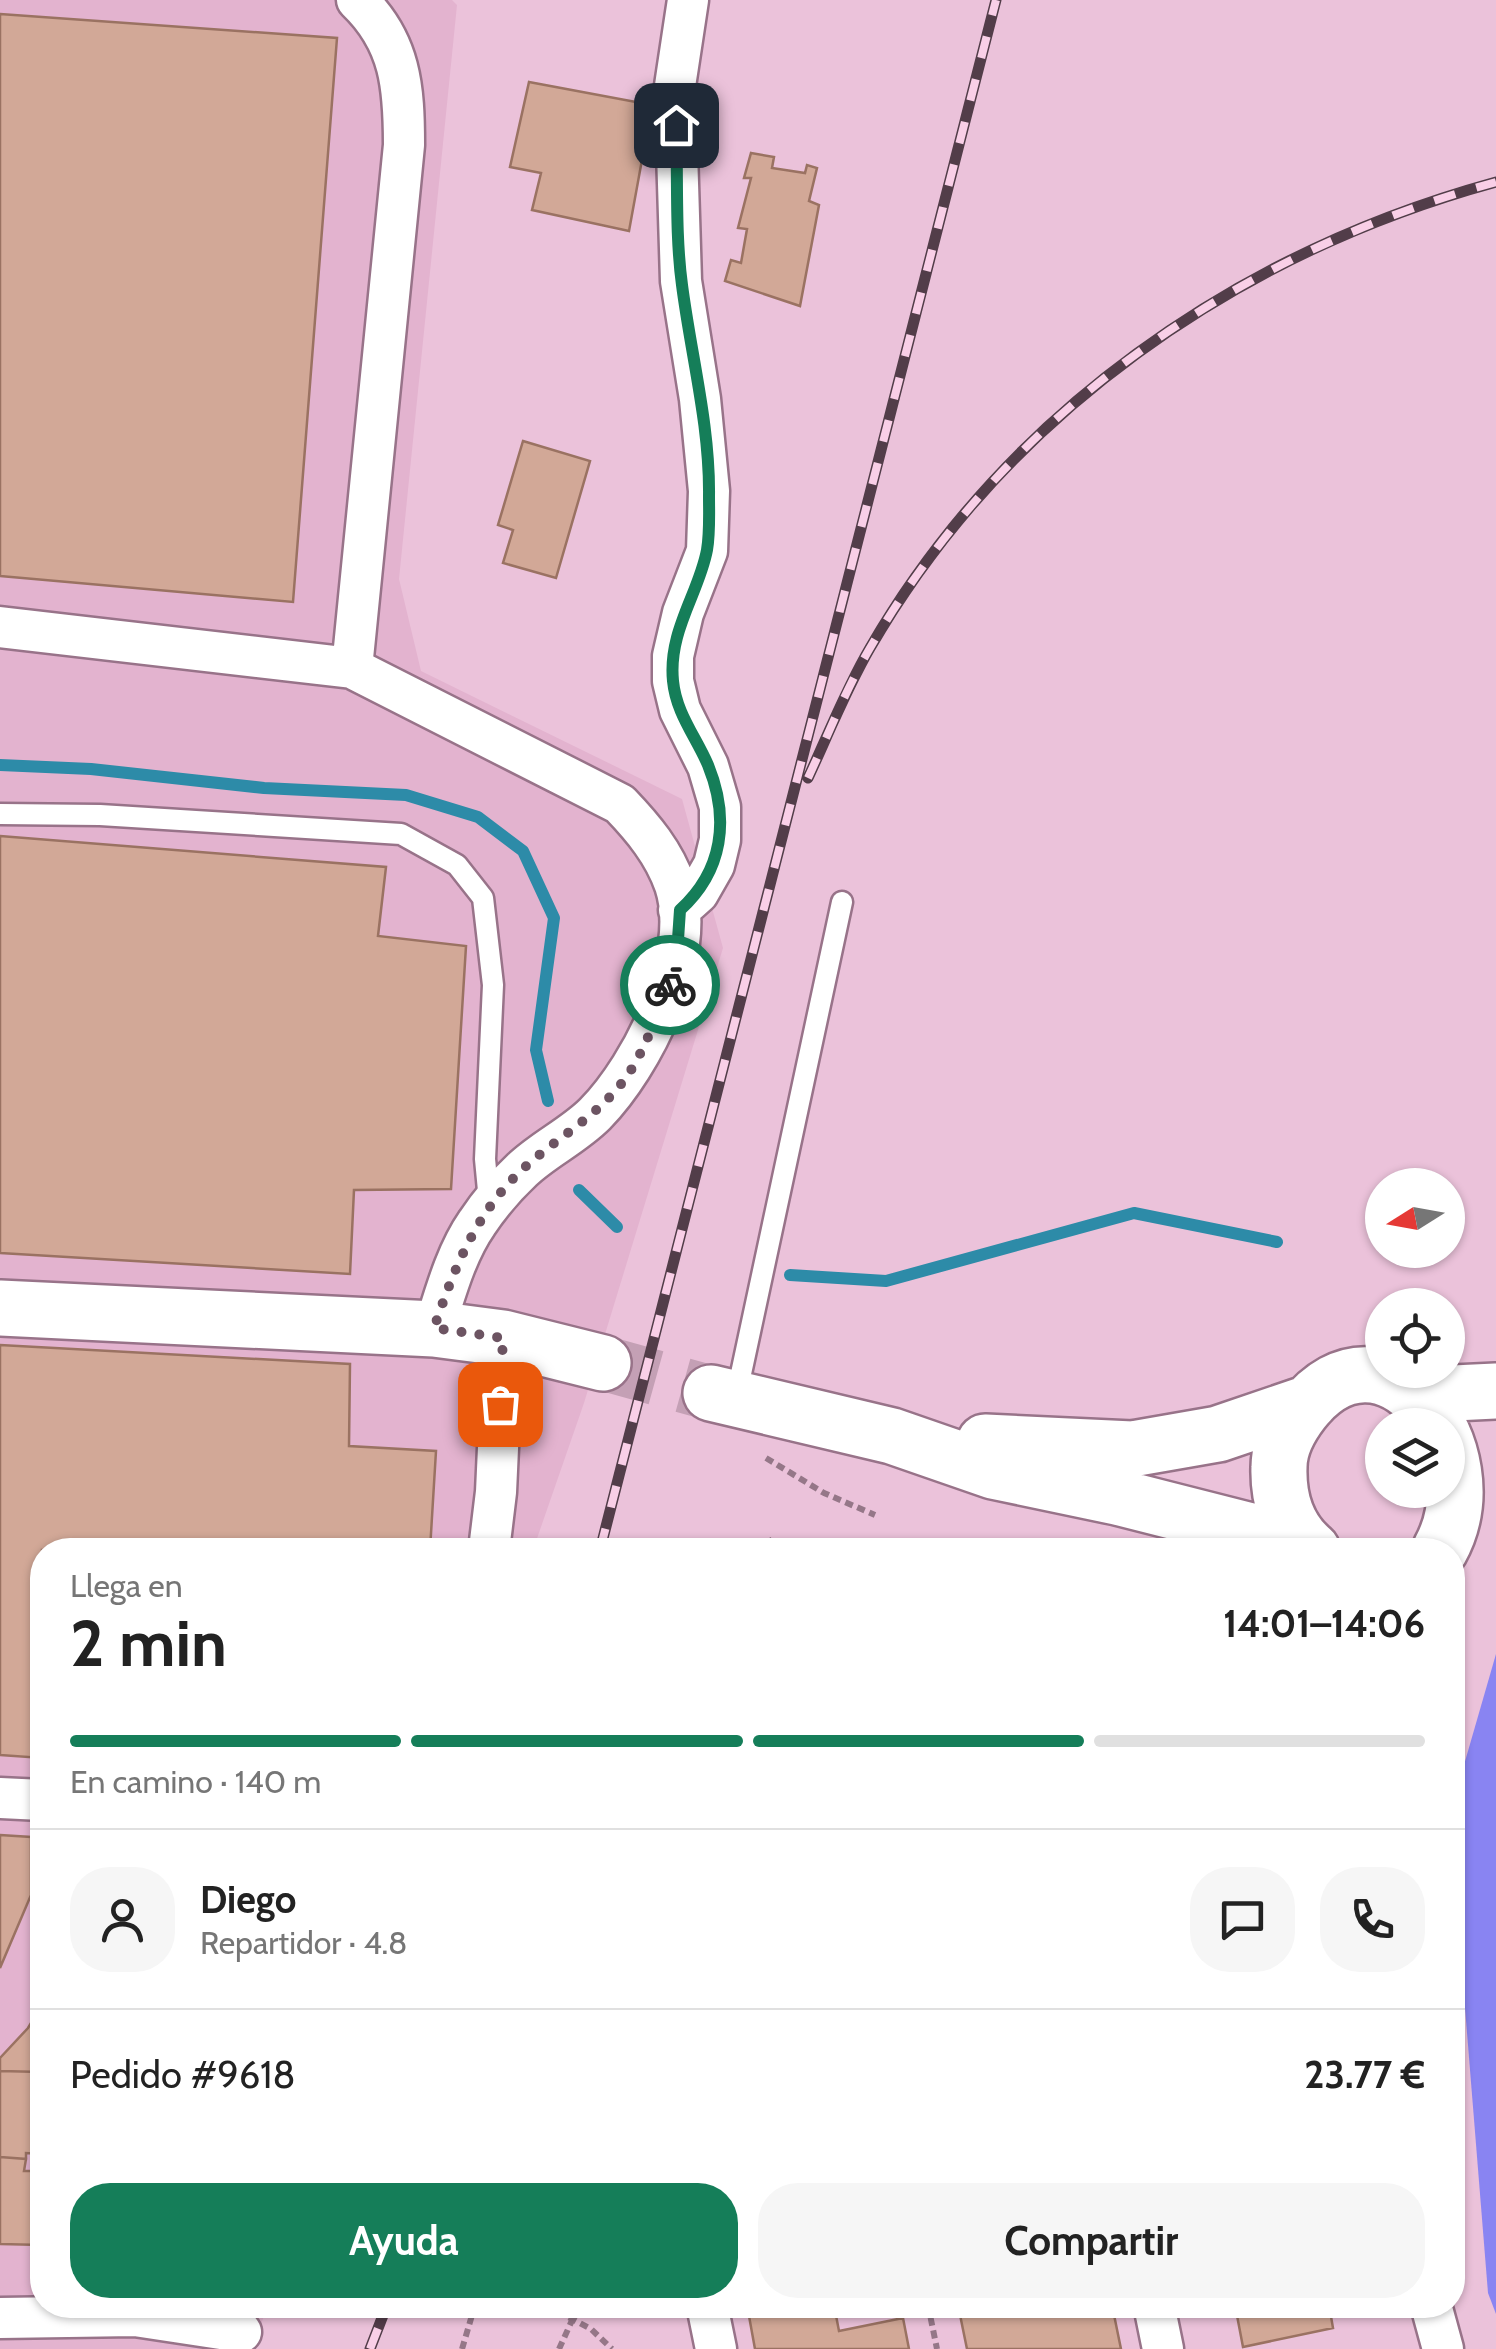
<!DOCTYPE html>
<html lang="es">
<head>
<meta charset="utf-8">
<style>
	:root { --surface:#fff; --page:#f6f6f6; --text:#222; --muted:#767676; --line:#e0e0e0; --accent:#157e59 }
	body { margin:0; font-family:Cabin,sans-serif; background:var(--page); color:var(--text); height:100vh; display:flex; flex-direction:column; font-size:38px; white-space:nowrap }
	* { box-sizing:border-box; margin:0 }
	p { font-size:32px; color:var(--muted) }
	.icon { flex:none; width:55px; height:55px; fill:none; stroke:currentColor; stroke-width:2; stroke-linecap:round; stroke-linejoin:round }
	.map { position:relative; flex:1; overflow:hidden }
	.panel { position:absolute; left:30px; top:1538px; width:1435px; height:780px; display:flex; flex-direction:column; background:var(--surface); border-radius:40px; box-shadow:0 2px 8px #0004 }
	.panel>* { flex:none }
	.needle { width:65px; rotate:259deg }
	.buttons { position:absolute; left:1365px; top:1168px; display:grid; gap:20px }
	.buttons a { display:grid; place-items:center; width:100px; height:100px; border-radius:50%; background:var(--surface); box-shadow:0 2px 8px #0004; font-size:50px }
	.pin { position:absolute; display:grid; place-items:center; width:85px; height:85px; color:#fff; margin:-42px; border-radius:20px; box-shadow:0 5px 15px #0006 }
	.courier { position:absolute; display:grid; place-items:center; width:100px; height:100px; margin:-50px; border:8px solid #157e59; border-radius:50%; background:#fff; color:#222; box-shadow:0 2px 12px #0007 }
	.headline em { font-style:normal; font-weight:700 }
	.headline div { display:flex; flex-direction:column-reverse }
	.headline { display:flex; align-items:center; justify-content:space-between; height:170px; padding:0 40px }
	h1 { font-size:65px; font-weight:700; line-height:75px }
	.bar { display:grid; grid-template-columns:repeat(4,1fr); gap:15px 10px; align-content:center; height:120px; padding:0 40px }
	.bar i { height:12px; border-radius:8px; background:var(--line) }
	.bar .selected { background:var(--accent) }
	.bar p { grid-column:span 4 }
	.line { display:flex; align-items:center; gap:25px; padding:0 40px; border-top:2px solid var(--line) }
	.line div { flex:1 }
	.round { display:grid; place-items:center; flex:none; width:105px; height:105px; border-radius:40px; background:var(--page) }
	.primary-button { display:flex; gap:20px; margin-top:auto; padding:20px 40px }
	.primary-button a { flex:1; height:115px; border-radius:40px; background:var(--accent); color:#fff; font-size:40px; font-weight:700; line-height:115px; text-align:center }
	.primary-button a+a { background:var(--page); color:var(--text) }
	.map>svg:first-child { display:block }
	.built { fill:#e3b3cf }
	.forest { fill:#8984f2 }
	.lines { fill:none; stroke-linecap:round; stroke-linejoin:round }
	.stream { stroke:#2d8ba8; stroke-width:12 }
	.building { fill:#d2a897; stroke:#9a7262; stroke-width:2.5 }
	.secondary-tunnel { stroke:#c4a0b5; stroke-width:55; stroke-dasharray:55 28; stroke-linecap:butt }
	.lane-casing { stroke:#987389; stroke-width:25 }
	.street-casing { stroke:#987389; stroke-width:45 }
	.secondary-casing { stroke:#987389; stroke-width:60 }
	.path { stroke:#957788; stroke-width:6; stroke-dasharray:8 5; stroke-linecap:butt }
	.lane { stroke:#fff; stroke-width:20 }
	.street { stroke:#fff; stroke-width:40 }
	.secondary { stroke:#fff; stroke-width:55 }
	.rail-casing { stroke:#523d49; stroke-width:11 }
	.rail { stroke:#f9cfe7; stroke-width:8; stroke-dasharray:22; stroke-linecap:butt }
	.done { stroke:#6c5462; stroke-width:10; stroke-dasharray:0 18 }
	.route { stroke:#157e59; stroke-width:12 }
</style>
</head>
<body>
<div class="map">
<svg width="1496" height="2349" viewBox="0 0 1496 2349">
	<rect width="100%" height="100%" fill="#ebc2da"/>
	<path class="built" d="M0,0H452L457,5L399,579L421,671L682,799L723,948L584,1403L533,1550H42V2305H268L252,2349H0Z"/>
	<path class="forest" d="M1496,1654V2314L1488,2293L1453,1859V1803Z"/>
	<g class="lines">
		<path class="stream" d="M0,765L91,769L264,788L406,795L478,817L523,851L554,918L536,1050L548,1101
			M579,1190L617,1227
			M790,1275L886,1281L1134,1213L1277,1242"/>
	</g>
	<path class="building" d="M0,14L337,38L293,602L0,576Z
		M529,82L652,105L629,231L532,210L541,173L510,167Z
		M751,153L774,157L772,168L805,173L807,165L817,168L809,201L819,205L800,306L725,281L731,260L741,263L747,229L738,228L751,178H744Z
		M523,441L590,461L556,578L503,563L513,530L498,525Z
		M0,836L386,867L378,936L466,946L451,1189L354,1190L350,1274L0,1253Z
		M0,1345L350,1364L349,1446L436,1451L430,1550H42V1758L0,1755Z
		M0,1835L31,1837V1895L0,1968Z
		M42,2005V2072L0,2071V2058L28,2028Z
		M0,2071L42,2072V2154L26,2153V2159L0,2157Z
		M0,2157L26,2159L24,2171H42V2245L0,2244Z
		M747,2305H834L839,2331L903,2318L909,2349H755Z
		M958,2305H1112L1121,2349H967Z
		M1235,2305H1329L1333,2328L1243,2347Z"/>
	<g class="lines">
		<path class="secondary-tunnel" d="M603,1363L711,1393"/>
		<defs>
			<path id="lane" d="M0,814L100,815L401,834L457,865L483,898L493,985L485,1159L489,1201
				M736,1397L842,902"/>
			<path id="street" d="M0,627L352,668L620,804C643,828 664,853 675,885C698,955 643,1065 595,1114C573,1136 544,1149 522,1170C506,1185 489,1205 477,1223C456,1253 445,1294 434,1329
				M352,668L404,145C404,88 401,42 357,0
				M679,910L698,893L714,865L720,840V807L708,766L680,710L673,681V656L683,613L707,551L709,491L700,399L681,281L675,86L688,0
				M489,1550L496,1492L503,1338
				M0,1798L42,1800
				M707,2305L716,2349
				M1154,2305L1163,2349
				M1431,2305L1443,2349
				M0,2318L135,2316L241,2332"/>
			<path id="secondary" d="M0,1308L434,1329L503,1338L603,1363
				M711,1393L892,1436L993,1471L1117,1497L1306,1545
				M1433,1394L1496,1391
				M985,1442L1132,1449L1218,1434L1309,1403
				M1312,1550C1287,1529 1278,1498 1279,1467C1279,1446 1289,1428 1302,1411C1383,1307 1496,1449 1440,1550"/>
		</defs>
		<use href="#lane" class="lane-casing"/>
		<use href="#street" class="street-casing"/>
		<use href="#secondary" class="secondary-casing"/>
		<path class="path" d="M766,1458L824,1493L875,1515
			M754,1550L775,1538L777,1550
			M546,2305L591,2329L612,2349
			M928,2305L937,2349
			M462,2349L475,2305
			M559,2349L579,2305"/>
		<use href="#lane" class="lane"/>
		<use href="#street" class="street"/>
		<use href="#secondary" class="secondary"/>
		<defs>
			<path id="rail" d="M808,778C828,735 846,689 870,648C1006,413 1237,253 1496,182
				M600,1550L996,0
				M370,2349L387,2305"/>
		</defs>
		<use href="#rail" class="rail-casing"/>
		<use href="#rail" class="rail"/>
	</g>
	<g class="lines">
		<path class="done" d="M500,1404L503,1338L434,1328C454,1269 476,1212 524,1168C560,1135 604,1113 631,1070C647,1044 658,1012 670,985"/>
		<path class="route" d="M670,985L677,954L680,910C723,871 730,819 708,765C696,737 676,713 673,681C668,631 699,593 707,550C710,533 709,513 709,496C710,426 691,355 682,285C675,233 678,178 676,125"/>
	</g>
</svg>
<div class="buttons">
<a><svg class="needle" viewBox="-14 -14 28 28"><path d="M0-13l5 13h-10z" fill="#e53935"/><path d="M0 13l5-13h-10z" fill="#767676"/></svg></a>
<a><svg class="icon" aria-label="locate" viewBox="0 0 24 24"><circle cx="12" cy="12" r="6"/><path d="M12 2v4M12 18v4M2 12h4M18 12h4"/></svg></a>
<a><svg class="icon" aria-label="layers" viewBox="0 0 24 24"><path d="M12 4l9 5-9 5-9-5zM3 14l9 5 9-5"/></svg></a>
</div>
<div class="pin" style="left:500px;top:1404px;background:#ea580c"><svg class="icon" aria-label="bag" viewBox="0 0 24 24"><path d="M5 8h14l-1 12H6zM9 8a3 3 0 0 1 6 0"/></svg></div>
<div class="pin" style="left:676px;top:125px;background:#1f2937"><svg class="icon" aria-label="home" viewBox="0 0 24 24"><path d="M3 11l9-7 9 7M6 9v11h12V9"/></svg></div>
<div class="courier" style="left:670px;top:985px"><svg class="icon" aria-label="bike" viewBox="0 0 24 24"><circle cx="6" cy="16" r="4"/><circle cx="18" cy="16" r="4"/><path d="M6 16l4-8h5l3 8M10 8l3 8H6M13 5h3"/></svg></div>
<section class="panel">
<div class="headline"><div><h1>2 min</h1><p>Llega en</p></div><em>14:01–14:06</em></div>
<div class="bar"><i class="selected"></i><i class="selected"></i><i class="selected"></i><i></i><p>En camino · 140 m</p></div>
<div class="line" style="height:180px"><a class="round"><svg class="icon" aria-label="person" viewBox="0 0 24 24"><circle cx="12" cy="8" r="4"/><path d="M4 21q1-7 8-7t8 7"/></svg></a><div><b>Diego</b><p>Repartidor · 4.8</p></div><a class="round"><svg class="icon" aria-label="chat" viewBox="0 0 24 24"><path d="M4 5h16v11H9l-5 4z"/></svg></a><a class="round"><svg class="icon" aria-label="phone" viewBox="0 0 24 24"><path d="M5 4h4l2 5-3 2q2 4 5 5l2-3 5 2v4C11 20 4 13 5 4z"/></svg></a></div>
<div class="line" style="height:130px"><div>Pedido #9618</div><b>23.77 €</b></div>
<div class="primary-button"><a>Ayuda</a><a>Compartir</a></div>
</section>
</div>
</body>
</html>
